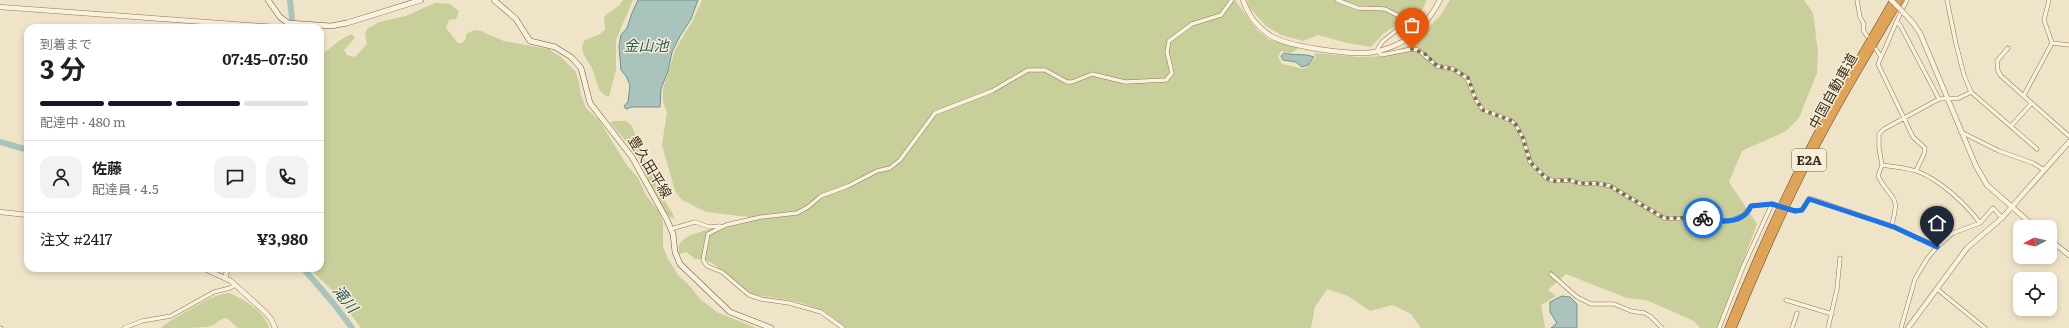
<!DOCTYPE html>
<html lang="ja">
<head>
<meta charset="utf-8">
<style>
	:root { --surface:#fff; --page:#f2f2f2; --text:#202124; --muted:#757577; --line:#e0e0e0; --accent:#111827 }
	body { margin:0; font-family:Literata,"Noto Sans JP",serif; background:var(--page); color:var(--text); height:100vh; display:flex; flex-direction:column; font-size:15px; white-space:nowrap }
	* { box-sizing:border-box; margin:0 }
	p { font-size:13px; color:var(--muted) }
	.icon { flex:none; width:22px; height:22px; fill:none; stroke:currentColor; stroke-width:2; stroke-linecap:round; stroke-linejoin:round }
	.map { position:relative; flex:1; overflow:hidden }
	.panel { position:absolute; left:24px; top:24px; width:300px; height:248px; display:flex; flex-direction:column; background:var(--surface); border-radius:12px; box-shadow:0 2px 6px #0003 }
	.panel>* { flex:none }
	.needle { width:26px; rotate:263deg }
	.fabs { position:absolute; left:2013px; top:220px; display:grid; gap:8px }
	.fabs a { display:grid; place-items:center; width:44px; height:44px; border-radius:8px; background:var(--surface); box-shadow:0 2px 6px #0003; font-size:20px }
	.pin { position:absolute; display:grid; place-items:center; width:34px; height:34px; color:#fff; margin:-41px -17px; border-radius:50% 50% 50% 0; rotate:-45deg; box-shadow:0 0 4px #0007 }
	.pin .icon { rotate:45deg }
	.courier { position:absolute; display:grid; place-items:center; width:40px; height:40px; margin:-20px; border:3px solid #1a73e8; border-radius:50%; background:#fff; color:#222; box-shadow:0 1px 5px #0007 }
	.summary em { font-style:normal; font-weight:700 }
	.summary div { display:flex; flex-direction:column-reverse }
	.summary { display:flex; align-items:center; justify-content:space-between; height:68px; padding:0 16px }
	h1 { font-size:26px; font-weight:700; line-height:30px }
	.bar { display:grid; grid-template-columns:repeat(4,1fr); gap:6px 4px; align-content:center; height:48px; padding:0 16px }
	.bar i { height:5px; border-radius:3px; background:var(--line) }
	.bar .current { background:var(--accent) }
	.bar p { grid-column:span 4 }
	.line { display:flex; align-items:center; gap:10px; padding:0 16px; border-top:1px solid var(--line) }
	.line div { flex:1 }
	.round { display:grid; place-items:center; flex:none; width:42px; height:42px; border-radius:12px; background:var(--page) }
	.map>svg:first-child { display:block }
	.green { fill:#c9cf9b }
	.water { fill:#a9c4bc; stroke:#6f938a }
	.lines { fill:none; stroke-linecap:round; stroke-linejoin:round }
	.river { stroke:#a9c4bc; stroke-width:6 }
	.minor-casing { stroke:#8d765c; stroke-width:4.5 }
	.tertiary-casing { stroke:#8d765c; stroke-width:5.5 }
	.secondary-casing { stroke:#6f573f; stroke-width:6 }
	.motorway-casing { stroke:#5b4430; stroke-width:7 }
	.minor { stroke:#faf1dc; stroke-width:3.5 }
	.tertiary { stroke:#faf1dc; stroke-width:4.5 }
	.secondary { stroke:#faf1dc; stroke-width:5 }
	.motorway { stroke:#e0a458; stroke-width:6 }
	.minor-bridge-casing { stroke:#8d765c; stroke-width:4.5; stroke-linecap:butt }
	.tertiary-bridge-casing { stroke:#8d765c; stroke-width:5.5; stroke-linecap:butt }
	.minor-bridge { stroke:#faf1dc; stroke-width:3.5 }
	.tertiary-bridge { stroke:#faf1dc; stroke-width:4.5 }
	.done { stroke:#7c6e5b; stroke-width:4; stroke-dasharray:0 7.2 }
	.route { stroke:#1a73e8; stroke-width:5 }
	.labels { text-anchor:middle; stroke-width:3; stroke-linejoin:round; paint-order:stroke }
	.shield { fill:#f7eed8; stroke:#756857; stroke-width:1 }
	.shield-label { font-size:13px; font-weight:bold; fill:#3d2e20 }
	.street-label { font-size:14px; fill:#3d2e20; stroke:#f7eed8 }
	.water-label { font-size:15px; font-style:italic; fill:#2f5d5a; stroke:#f7eed8 }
</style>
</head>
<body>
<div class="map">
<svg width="2069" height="328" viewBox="0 0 2069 328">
	<rect width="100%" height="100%" fill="#f0e4c8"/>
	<path class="green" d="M623,0H633L616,40V70L609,97C597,93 597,81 593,71C589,60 577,52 585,40L598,35L605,30L604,17C610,10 618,9 623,0Z
		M702,0H1235L1257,30L1270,40L1299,48L1291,53L1281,51L1278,57L1282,64L1304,69L1316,58L1314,53L1359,57L1387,56L1416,40L1440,16L1450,0H1804L1813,13L1818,52L1817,73L1799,118L1786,131L1742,151L1729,182L1757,224L1718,328H1700L1694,321L1646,300L1627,298L1566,274L1548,290L1556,296L1541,305L1545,328H1421L1411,314L1393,305L1370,311L1348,296L1327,289L1315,307L1311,328H845C827,309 803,302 777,298C768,296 759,297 750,293C732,284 717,257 695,259L686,252L679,254C679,251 678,248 679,245C686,230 728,227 744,223L748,217L706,212L682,200L675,191L662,145L667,112L663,102V89L675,50L693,20Z
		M1247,0H1427L1422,10L1384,33L1371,47L1347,43L1318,35L1303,41L1281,35L1266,26L1249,7Z
		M435,3L450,4L459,11L456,19L449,20L446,28L458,43H462L466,39V34L474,30L481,31L504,41L549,49L561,57L575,71L579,82L581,95L586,108L599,120L626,164L638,178L646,195L659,212L663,222V247L668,259L678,275L687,283L701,300L717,312L756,328H361L336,294L309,268H320V55C333,48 338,39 352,34L355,38L344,50L347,55L355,57L367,44L365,34L367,29L379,22L406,16Z
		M613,121H626L632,126C640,148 649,171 660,192C663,200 674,212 674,219C656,211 647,172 638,156C630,142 618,135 610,122Z
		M229,293C243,298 266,313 269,328H238L227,318C219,319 215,326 207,327C193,328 176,328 161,328C168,321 176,318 184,313C200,304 211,295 229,293Z"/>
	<path class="water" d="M638,0H698L691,19L680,36L672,52L668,71L661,89L660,107H632L626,109L624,106L628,102L630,85L626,76L621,70L619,46L621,35L627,28L632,13Z
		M1284,53C1294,56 1304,53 1314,57L1308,65L1302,67L1296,62L1283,60L1281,56Z
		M1562,296L1570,297L1577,304V328H1551L1557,323L1550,312V302Z"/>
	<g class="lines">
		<path class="river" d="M290,0L293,28
			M0,142L28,150
			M303,268L334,304L352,328"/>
		<defs>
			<path id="minor" d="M1337,0L1358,8L1385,9L1403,18L1402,26L1383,41L1378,48V51L1381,55L1412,49L1418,50L1437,66L1453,69L1467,78L1476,100L1483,110L1510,120L1516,125L1523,138L1530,162L1546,178L1555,181L1569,180L1579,183L1601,184L1610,186L1664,218L1686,219L1698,217L1713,221H1729L1744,215L1751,206L1772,204
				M1857,0L1860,17L1864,24L1863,30L1867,36
				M1907,0C1896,21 1888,43 1878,64L1913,137L1925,148L1924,154L1916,171
				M1947,0L1956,44L1964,75L1971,92L2037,149
				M2049,0L2044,20L2052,43
				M1896,22L1900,25L1939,99
				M2052,43L2069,45
				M2008,48L1997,61L1998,71L2001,76L2069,136
				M1876,49L1881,57
				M2024,95L2052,43
				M2011,126L2032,103
				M1961,132L1999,151L2033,163L2044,170
				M1882,165C1894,167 1909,168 1919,172C1941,181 1966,204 1980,223
				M1795,211L1802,210L1809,199H1812L1894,227L1937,247
				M1891,227C1902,192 1890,201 1878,176L1882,165L1879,148V134L1884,129L1939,99L1959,98L1971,92
				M671,229L695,222L709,227L720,226
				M1551,274L1577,297L1591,304H1614L1631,311L1644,313L1650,316L1662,328
				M1937,289L1985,328
				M1786,300L1832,314
				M0,328H1
				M124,328L142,321L171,316L214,292L230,288L235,285
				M843,328L821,312L789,303L761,299L749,295L722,272L707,266L703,260L708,234L726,225L761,217L797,213L808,207L821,196L848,186L877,171L890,168L900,160L935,113L992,91L1028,70H1045L1067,82H1072L1092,74L1125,82L1166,80L1172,73L1167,52L1169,41L1192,24L1221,15L1232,0
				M1719,328L1743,267L1772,204
				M1792,328L1797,313
				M1828,328L1837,289L1840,258
				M1901,328L1915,279L1927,259L1937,247L1953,233L1980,223L1993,208L2002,218"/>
			<path id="tertiary" d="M1243,0C1248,15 1257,27 1271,36C1289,47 1345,54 1367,53C1377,52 1387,49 1396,45C1417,36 1430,19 1440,0
				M0,7L288,28
				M1903,12L1913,23L1920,33L1976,166L1987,185L2035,227
				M0,212L28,215
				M2050,240L2069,255
				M203,268L231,281L266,313L271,319L275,328
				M225,278L228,268
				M1908,328L1967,248L2002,218L2069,142"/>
			<path id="secondary" d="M268,0L280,17L288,23L331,26L347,23L421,0
				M494,0L516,19L530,41L555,47L571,57L581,68L590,103L632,157L667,220L673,234L675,252L680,264L730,312L771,328"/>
			<path id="motorway" d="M1728,328C1756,258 1787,190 1822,124C1844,82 1870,41 1893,0
				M1733,328C1762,259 1792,189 1828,124C1851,82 1876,41 1900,0"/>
		</defs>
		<use href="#minor" class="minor-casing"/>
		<use href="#tertiary" class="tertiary-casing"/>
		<use href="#secondary" class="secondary-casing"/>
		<use href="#motorway" class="motorway-casing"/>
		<use href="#minor" class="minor"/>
		<use href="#tertiary" class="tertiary"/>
		<use href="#secondary" class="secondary"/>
		<use href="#motorway" class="motorway"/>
		<defs>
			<path id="minor-bridge" d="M1772,204L1795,211"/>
			<path id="tertiary-bridge" d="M1891,0L1903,12"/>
		</defs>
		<use href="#minor-bridge" class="minor-bridge-casing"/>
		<use href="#tertiary-bridge" class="tertiary-bridge-casing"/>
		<use href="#minor-bridge" class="minor-bridge"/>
		<use href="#tertiary-bridge" class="tertiary-bridge"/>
	</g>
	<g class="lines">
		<path class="done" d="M1412,49L1424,53L1437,66L1453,69L1468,78L1476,100L1483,110L1510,120L1516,125L1523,138L1530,162L1546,178L1554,181L1569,180L1579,183L1601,184L1610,186L1664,218H1703"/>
		<path class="route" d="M1703,218C1719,222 1743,225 1751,206L1772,204L1795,211L1802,210L1809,199L1894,227L1937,247"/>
	</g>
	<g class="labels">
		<rect class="shield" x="1792" y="149" width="34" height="22" rx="3"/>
		<g class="shield-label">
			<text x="1809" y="165">E2A</text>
		</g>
		<g class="street-label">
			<text transform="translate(1833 91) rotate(-61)" y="5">中国自動車道</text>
			<text transform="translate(650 167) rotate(59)" y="5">豊久田平線</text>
		</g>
		<g class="water-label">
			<text x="646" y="51">金山池</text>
			<text transform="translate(345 299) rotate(51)" y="5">滝川</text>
		</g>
	</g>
</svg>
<div class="fabs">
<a><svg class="needle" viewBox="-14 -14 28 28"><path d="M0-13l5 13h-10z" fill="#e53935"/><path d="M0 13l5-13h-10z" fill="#757577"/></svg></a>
<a><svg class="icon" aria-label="locate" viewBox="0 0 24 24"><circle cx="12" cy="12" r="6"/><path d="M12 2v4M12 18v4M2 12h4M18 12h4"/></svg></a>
</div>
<div class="pin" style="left:1412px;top:49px;background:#ea580c"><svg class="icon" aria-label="bag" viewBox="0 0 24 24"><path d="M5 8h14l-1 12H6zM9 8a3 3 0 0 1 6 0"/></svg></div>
<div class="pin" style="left:1937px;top:247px;background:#1f2937"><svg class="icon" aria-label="home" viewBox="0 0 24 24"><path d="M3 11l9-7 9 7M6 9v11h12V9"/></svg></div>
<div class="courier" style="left:1703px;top:218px"><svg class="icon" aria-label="bike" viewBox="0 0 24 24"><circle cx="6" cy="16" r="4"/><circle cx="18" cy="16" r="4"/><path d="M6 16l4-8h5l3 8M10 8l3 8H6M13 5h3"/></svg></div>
<section class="panel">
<div class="summary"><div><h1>3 分</h1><p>到着まで</p></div><em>07:45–07:50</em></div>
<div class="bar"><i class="current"></i><i class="current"></i><i class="current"></i><i></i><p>配達中 · 480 m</p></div>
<div class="line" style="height:72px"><a class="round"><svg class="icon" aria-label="person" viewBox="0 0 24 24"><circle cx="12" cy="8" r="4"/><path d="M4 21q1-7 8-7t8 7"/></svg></a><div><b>佐藤</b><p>配達員 · 4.5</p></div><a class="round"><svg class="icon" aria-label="chat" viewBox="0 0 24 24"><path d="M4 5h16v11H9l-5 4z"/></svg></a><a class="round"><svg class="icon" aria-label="phone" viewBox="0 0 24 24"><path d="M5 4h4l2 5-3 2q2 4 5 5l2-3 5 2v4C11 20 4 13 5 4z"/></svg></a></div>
<div class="line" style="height:52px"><div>注文 #2417</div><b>¥3,980</b></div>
</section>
</div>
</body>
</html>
